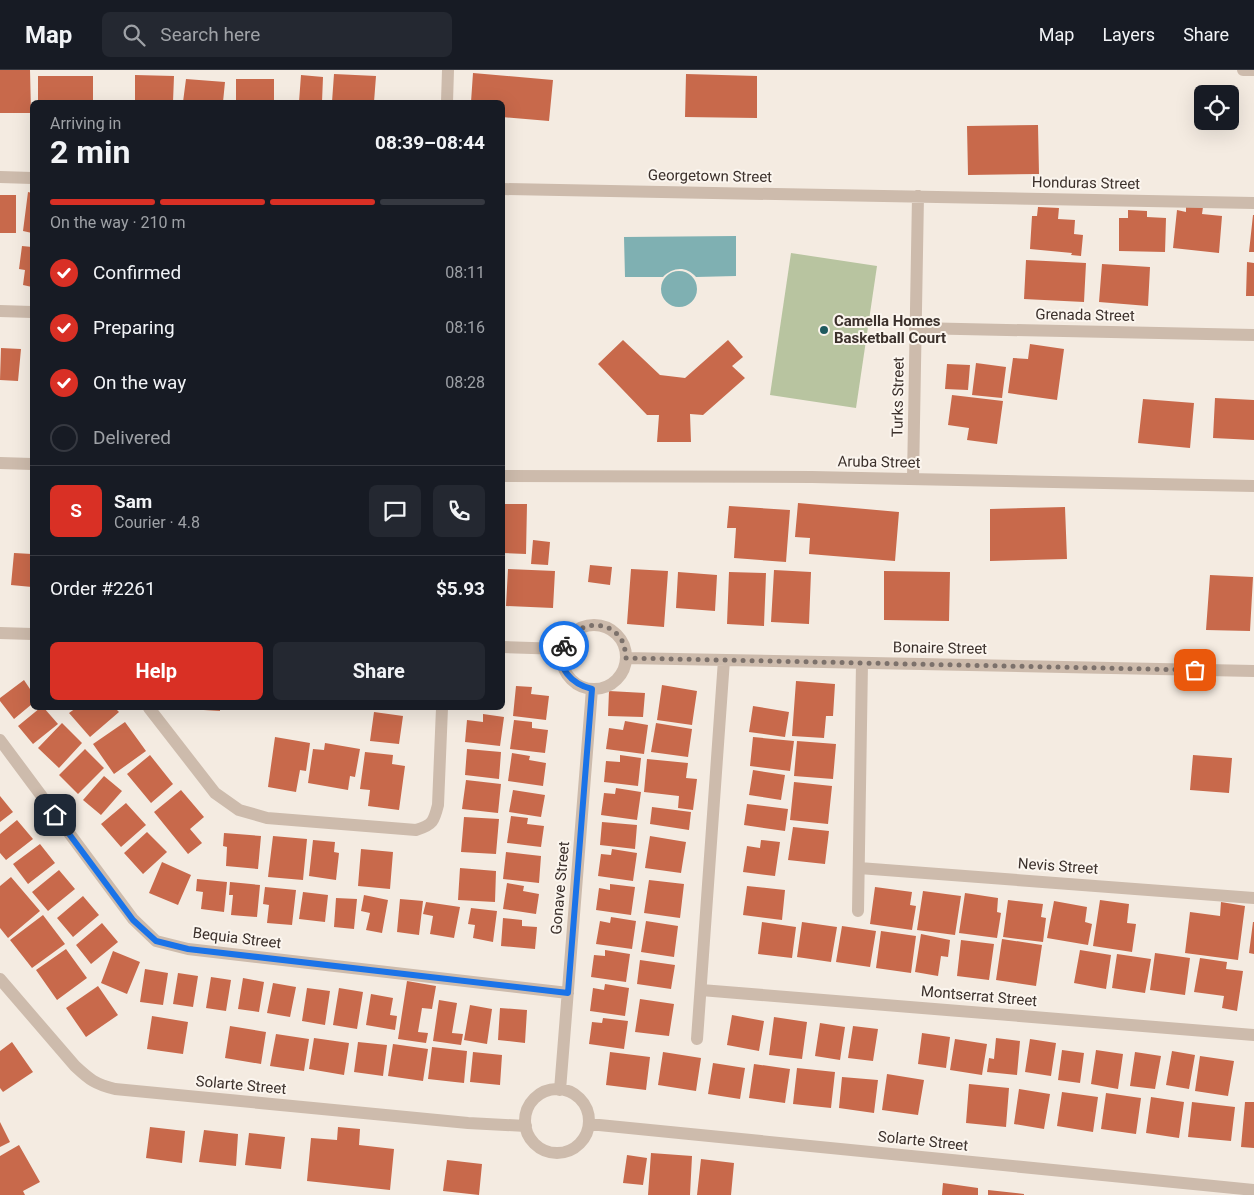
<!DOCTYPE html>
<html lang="en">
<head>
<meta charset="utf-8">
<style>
	:root { --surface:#171b24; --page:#242831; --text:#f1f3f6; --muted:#9ea1a6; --line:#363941; --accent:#d93025 }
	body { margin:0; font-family:Roboto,sans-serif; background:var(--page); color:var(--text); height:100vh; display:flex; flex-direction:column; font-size:19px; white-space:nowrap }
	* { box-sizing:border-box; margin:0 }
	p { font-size:16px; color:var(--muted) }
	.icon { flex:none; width:28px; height:28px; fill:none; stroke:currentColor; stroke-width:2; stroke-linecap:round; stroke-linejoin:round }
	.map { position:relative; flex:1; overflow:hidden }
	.panel { position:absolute; left:30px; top:30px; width:475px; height:610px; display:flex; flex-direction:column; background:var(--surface); border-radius:8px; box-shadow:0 5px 20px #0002 }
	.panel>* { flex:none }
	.tools { position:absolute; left:1194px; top:15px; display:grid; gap:10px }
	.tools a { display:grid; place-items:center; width:45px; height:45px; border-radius:8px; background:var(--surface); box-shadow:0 5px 20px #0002; font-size:25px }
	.pin { position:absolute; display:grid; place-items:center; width:42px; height:42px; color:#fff; margin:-21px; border-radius:10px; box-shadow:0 2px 8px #0006 }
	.courier { position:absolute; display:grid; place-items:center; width:50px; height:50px; margin:-25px; border:4px solid #1a73e8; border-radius:50%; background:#fff; color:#222; box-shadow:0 1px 6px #0007 }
	.head em { font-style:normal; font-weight:700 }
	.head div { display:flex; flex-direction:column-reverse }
	.head { display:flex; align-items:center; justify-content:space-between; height:85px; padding:0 20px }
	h1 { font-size:32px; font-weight:700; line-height:38px }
	.bar { display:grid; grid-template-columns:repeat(4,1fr); gap:8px 5px; align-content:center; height:60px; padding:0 20px }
	.bar i { height:6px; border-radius:4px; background:var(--line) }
	.bar .current { background:var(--accent) }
	.bar p { grid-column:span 4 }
	.line { display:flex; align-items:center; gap:12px; padding:0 20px; border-top:1px solid var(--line) }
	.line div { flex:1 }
	.round { display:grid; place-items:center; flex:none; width:52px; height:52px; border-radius:8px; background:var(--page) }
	ol { padding:0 20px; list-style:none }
	li { display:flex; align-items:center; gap:15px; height:55px }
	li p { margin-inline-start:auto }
	li .icon { padding:5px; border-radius:50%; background:var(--accent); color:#fff; stroke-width:4 }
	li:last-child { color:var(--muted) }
	li i { width:28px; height:28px; border:2px solid var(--line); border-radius:50% }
	.action { display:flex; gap:10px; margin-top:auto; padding:10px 20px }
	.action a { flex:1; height:58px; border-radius:8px; background:var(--accent); color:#fff; font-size:20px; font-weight:700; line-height:58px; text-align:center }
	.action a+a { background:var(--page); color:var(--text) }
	header { display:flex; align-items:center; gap:30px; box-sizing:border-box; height:70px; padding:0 25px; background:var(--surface); border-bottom:1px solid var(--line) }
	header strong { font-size:24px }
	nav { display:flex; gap:28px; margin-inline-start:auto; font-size:18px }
	.search { width:350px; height:45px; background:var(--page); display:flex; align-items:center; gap:12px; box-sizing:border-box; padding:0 18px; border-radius:8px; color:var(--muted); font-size:19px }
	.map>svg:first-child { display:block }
	.green { fill:#b8c4a0 }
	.water { fill:#7fb0b2 }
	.building { fill:#c8694b }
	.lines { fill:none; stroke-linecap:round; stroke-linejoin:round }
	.minor { stroke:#cdbbac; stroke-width:12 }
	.done { stroke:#7c716b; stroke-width:5; stroke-dasharray:0 9 }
	.route { stroke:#1a73e8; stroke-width:6 }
	.poi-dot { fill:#1f5a5e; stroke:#fbf5ee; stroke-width:2 }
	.labels { text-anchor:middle; stroke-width:4; stroke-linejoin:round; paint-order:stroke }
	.street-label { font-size:15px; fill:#3b302b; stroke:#fbf5ee }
	.poi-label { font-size:15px; font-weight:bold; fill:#3b302b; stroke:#fbf5ee; text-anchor:start }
</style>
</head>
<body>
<header>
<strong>Map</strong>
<div class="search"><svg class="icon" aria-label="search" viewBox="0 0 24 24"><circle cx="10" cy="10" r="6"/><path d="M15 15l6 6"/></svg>Search here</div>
<nav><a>Map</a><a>Layers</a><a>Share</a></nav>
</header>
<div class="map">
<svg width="1254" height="1125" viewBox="0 0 1254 1125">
	<rect width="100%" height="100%" fill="#f4ebe1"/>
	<path class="green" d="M791,183L877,196L856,338L770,325Z"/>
	<path class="water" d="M736,166V206L696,207C686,196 673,197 663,207H625L624,167Z
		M661 219a18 18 0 1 1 36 0a18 18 0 1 1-36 0Z"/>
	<path class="building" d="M0,0H30L31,43H0Z
		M473,3L553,10L549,51L502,47V32H471Z
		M334,4L376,6L374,32H332Z
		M686,4L757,6V48L685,47Z
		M135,5L174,6L173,32H135Z
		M301,5L323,7L322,32H299Z
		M38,6H93V32H38Z
		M186,9L225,12L223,32H183Z
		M236,9H274V32H236Z
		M1038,55L1039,104L968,105L967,56Z
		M28,122L32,123V163L23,161Z
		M0,125H16V163H0Z
		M1186,135L1203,137L1202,144L1222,146L1219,183L1173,178L1177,140L1186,142Z
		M1038,137L1059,138L1058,149L1075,150L1074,164L1083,165L1081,186L1071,185L1072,183L1030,179L1032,146H1037Z
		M1128,140L1147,141V147L1166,148L1165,182L1119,181V148H1128Z
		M1253,145H1254V182H1249Z
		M22,176L32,177V217L23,215L25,200L19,199Z
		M1026,190L1086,193L1084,232L1024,229Z
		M1247,192L1254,193V226H1246Z
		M1102,194L1150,197L1148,236L1099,232Z
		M623,270L660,305L685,308L728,270L743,287L732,296L745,308L703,345L690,344L691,372H657L659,345H647L598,294Z
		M1030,274L1064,279L1057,330L1008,323L1013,288L1028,289Z
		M1,278L21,279L18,311L0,310Z
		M976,293L1006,297L1002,328L972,325Z
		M947,294L970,295L968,320L945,319Z
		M952,325L1003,331L997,374L967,370L969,358L948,355Z
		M1215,328L1254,330V370L1213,368Z
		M1143,329L1194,333L1190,378L1138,373Z
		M798,433L899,442L895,491L809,484L810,468L795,467Z
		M502,434H527L526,484L502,483Z
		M729,436L790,440L786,492L734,488L736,458H727Z
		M1065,437L1067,489L990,491V439Z
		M533,470L550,472L548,495L531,494Z
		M14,483L32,484V517L11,515Z
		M590,495L612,497L610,515L588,512Z
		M508,499L555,501L553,538L506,536Z
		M631,499L668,501L664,557L627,554Z
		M774,500L811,502L809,554L771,552Z
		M884,501L950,502L949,551L884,550Z
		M678,502L717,505L715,541L676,538Z
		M729,502L766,503L764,556L727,554Z
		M1210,505L1253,507L1250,561L1206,560Z
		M24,610L32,622V634L14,649L0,631V628Z
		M796,611L835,614L833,646H826L824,668L792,666Z
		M662,615L697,621L692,655L657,650Z
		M516,616L532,617L531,624L549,626L546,650L513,646Z
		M609,621L645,623L643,647L608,646Z
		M753,636L789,642L785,667L749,662Z
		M40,638H44L58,654L33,674L18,656Z
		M76,638H115L119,642L90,667L69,643Z
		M187,638H220V641L187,639Z
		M374,642L403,646L399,674L370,671Z
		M483,644L504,647L500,676L465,672L467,650L483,652Z
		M514,650L532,652V658L548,660L545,683L510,679Z
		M625,651L648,655L644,684L606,679L609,658L623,660Z
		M125,652L146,681L114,704L93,674Z
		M62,653L82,673L59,698L38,678Z
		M656,653L692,659L688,687L651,682Z
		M275,667L310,673L306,701L300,700L296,722L268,717Z
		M753,667L794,671L790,701L750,696Z
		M797,671L836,674L833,709L794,706Z
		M325,673L360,679L355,707L350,706L348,720L308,713L313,679L324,680Z
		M85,679L104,698L78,724L59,705Z
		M467,679L501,682L499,709L465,705Z
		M365,682L393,685L392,694L405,696L399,740L368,736L370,720L360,719Z
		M512,683L530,686L529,690L546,693L543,716L508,711Z
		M150,685L173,714L151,733L127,704Z
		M620,685L641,688L638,716L604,712L606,691L620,692Z
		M1193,685L1232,688L1229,723L1190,720Z
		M647,689L688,693L686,708L697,709L693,740L678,738L679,726L644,722Z
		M753,700L785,705L781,730L749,725Z
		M104,706L122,721L101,745L83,730Z
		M466,710L501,714L498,743L462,739Z
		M794,712L832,716L828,754L790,750Z
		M616,718L641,722L637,750L601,745L604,723L615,724Z
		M181,720L204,747L190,759L202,773L188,784L154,742Z
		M513,720L545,725L541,747L509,742Z
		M0,726L13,742L0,752Z
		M126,733L146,755L121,777L101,754Z
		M747,734L788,739L785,761L744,755Z
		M652,737L691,742L689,760L650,754Z
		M511,746L528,748L527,754L544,756L541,777L507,773Z
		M464,747L499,749L496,784L461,782Z
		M17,750L33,769L6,790L0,783V764Z
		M602,752L637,755L635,779L600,775Z
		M793,757L829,761L825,794L788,790Z
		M147,762L167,782L143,804L124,783Z
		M224,763L261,766L258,799L226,796L227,777L223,776Z
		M273,766L307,769L303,810L268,807Z
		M650,766L686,772L681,803L645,798Z
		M313,770L335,772L334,782L339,783L336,810L309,806Z
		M761,770L780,772L775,806L743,802L747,776L760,778Z
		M40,774L55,793L28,814L13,794Z
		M361,779L393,782L390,819L358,816Z
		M612,779L637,783L633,811L598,806L601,784L611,785Z
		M506,782L541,786L539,813L503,809Z
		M162,792L191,805L178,835L149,823Z
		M460,798L496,801L495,832L458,830Z
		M59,800L75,819L48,841L32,822Z
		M11,807L40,841L8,868L0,858V816Z
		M197,809L227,812L224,842L201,839L203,822L196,821Z
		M649,810L684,814L680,848L644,843Z
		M230,812L260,815L257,847L231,845L233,825H229Z
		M507,813L524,816L523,821L539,824L536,844L503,839Z
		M610,814L635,817L631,845L596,840L599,818L610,820Z
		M747,816L785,820L782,850L743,845Z
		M265,817L296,820L292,855L267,853L269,835L263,834Z
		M875,817L912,822L910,835L916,836L912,860L870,854Z
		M923,821L961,826L955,865L917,860Z
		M303,822L328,825L325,852L299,849Z
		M965,823L998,828L997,842L1001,843L997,868L959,863Z
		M364,825L388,830L382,863L366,860L370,843L361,841Z
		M83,826L99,845L73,867L57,848Z
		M336,828L357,829L354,859L334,857Z
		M400,829L423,831L419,865L397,862Z
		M1008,830L1043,834L1041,847L1046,848L1043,872L1003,867Z
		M1100,830L1129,834L1127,853L1136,854L1132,882L1093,876Z
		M1054,831L1087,837L1085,852L1092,854L1088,875L1047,868Z
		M426,832L460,837L454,868L430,864L433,846L423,844Z
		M1221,832L1245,836L1238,890L1185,883L1190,842L1220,846Z
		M471,838L497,841L493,872L473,868L475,855L468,854Z
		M43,845L65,874L32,898L10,870Z
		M611,847L636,851L632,879L596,874L600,851L610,853Z
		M503,848L522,850V856L537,857L535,879L501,876Z
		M646,851L678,856L674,887L641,882Z
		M762,852L796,857L792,888L758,884Z
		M802,852L837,857L831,892L797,887Z
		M1253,852H1254V884L1249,883Z
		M102,853L118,872L91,894L76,875Z
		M842,856L876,861L870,897L836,892Z
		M881,861L916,866L911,903L876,898Z
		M921,864L950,870L948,887L941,886L938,906L915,902Z
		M1002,869L1042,875L1036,916L996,910Z
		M961,870L994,874L989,910L957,906Z
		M66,879L87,908L57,930L36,900Z
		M605,880L630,884L626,912L591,907L594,885L605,886Z
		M1080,880L1111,885L1106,919L1074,913Z
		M113,881L140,892L127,924L101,913Z
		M1155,883L1190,888L1185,925L1150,920Z
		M1117,884L1151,889L1145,923L1112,918Z
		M1200,888L1227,892L1226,899L1243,901L1237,941L1222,938L1224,926L1194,922Z
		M640,890L675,895L671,919L637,914Z
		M145,899L168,903L163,935L140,932Z
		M178,903L198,906L193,937L173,934Z
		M211,907L231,910L226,941L206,938Z
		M243,908L264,912L259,942L238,939Z
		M407,911L436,916L432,939L422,938L418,962L428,963L426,973L398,969Z
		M273,913L296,917L290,947L267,943Z
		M605,914L629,918L625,946L590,941L593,918L604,920Z
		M98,916L118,945L86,967L66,938Z
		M307,918L330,921L325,955L302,951Z
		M339,918L363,922L357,959L333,955Z
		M371,924L393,928L390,945L397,946L395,960L366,955Z
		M640,929L674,934L669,966L635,962Z
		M439,930L457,933L452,963L463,964L461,975L433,971Z
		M470,935L492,939L487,974L464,970Z
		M500,938L527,940L525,973L498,970Z
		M732,945L764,951L759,981L727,975Z
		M152,946L188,952L183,984L147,979Z
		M774,947L807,952L802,989L769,985Z
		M603,948L628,951L624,979L589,974L592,952L602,953Z
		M820,953L845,957L840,990L815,986Z
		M230,956L266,962L261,994L225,988Z
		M853,956L878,959L873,991L848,988Z
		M922,963L950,967L946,998L918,994Z
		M276,964L309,969L304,1001L270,996Z
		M314,968L349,973L344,1005L309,999Z
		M996,968L1020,971L1017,1005L987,1002L989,988L994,989Z
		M955,969L987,974L982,1005L950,1000Z
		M1030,969L1056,973L1051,1006L1025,1002Z
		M12,972L33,1002L3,1022L0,1018V981Z
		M358,972L387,975L383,1006L354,1002Z
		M393,974L428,979L423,1011L388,1006Z
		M432,977L467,981L464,1013L428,1009Z
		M1062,980L1084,983L1080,1013L1058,1010Z
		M1096,980L1123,984L1118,1019L1091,1014Z
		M1172,981L1195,985L1189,1019L1166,1015Z
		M473,982L502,985L500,1015L470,1012Z
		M610,982L650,987L646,1020L606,1015Z
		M663,982L701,988L696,1021L658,1015Z
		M1135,982L1161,986L1155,1019L1130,1016Z
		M1200,986L1234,991L1228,1026L1195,1021Z
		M713,993L745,998L740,1029L708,1024Z
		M754,994L790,999L785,1033L749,1028Z
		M797,998L835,1002L831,1038L793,1034Z
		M887,1004L924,1010L918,1045L882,1040Z
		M842,1007L878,1010L874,1043L839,1038Z
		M969,1014L1009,1018L1006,1057L966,1053Z
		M1019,1019L1050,1024L1044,1059L1014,1054Z
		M1062,1022L1098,1027L1093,1062L1057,1056Z
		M1106,1023L1141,1028L1136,1064L1101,1059Z
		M1151,1027L1184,1032L1179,1068L1146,1063Z
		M1192,1032L1235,1037L1231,1071L1188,1067Z
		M1245,1032H1254V1078L1241,1077Z
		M0,1052L10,1072L0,1077Z
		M150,1057L185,1061L182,1093L146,1088Z
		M338,1057L360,1059L359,1075L394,1079L390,1120L307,1111L311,1068L337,1070Z
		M204,1060L238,1064L236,1096L199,1092Z
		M249,1063L285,1067L281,1099L245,1095Z
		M19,1075L40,1112L23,1121L25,1125H0V1086Z
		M651,1083L692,1086L690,1125H648Z
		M627,1085L647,1088L643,1115L623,1113Z
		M701,1089L734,1093L731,1125H697Z
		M447,1090L482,1094L479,1125L443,1121Z
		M943,1113L978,1118V1125H942Z
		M988,1120L1024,1124V1125H988Z"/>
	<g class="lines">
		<path class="minor" d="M1243,0H1254
			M447,32L448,0
			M0,107L32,108
			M502,119L1254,133
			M0,241L32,242
			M915,258L1254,265
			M0,393L32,394
			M502,406L812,407L1254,416
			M913,409L918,126
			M562 587a32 32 0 1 1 64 0a32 32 0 1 1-64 0Z
			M0,563L32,564
			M502,577L563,579
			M626,588L1254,601
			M149,638L215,723L239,740L267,748L416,760C433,755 434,751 438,735L442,638
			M0,670L133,849L156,871L188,879L568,923
			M859,798L1254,828
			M858,841L862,593
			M0,909L75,996C90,1010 95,1014 115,1019L468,1053L526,1056
			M701,920L1254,965
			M697,969L724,590
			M525 1051a32 32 0 1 1 64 0a32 32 0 1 1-64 0Z
			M560,1020L592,619
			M589,1054L1254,1120"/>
	</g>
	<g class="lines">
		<path class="done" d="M564,576C573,553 607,547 621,569C625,575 625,581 626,588L1195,600"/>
		<path class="route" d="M55,745L133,850L156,871L188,879L568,923L592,619C572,614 555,598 564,576"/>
	</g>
	<circle class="poi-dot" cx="824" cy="260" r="5"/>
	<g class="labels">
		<g class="street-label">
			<text transform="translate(710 106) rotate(1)" y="5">Georgetown Street</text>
			<text transform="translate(1086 113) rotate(1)" y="5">Honduras Street</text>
			<text transform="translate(1085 245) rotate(1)" y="5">Grenada Street</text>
			<text transform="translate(898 327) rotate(-89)" y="5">Turks Street</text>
			<text transform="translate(879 392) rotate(1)" y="5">Aruba Street</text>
			<text transform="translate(940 578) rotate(1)" y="5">Bonaire Street</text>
			<text transform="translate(1058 796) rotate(4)" y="5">Nevis Street</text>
			<text transform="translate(560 818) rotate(-85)" y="5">Gonave Street</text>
			<text transform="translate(237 868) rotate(7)" y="5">Bequia Street</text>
			<text transform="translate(979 926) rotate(5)" y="5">Montserrat Street</text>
			<text transform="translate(241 1015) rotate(5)" y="5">Solarte Street</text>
			<text transform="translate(923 1071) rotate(6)" y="5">Solarte Street</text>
		</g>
		<g class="poi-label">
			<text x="834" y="256">Camella Homes<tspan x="834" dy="17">Basketball Court</tspan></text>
		</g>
	</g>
</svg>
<div class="tools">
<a><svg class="icon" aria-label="locate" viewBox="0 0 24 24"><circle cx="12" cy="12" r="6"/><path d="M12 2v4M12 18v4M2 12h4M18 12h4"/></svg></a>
</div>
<div class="pin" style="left:1195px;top:600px;background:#ea580c"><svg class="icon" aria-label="bag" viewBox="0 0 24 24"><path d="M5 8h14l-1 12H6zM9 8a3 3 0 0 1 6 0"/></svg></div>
<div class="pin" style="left:55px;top:745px;background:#1f2937"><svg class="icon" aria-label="home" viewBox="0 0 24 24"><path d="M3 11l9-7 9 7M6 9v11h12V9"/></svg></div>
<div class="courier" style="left:564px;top:576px"><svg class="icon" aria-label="bike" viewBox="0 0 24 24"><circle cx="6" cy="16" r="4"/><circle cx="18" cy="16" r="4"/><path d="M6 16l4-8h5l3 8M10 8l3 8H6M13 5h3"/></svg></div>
<section class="panel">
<div class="head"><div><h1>2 min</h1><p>Arriving in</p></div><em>08:39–08:44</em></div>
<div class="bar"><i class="current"></i><i class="current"></i><i class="current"></i><i></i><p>On the way · 210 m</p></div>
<ol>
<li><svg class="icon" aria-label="check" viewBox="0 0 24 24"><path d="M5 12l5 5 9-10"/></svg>Confirmed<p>08:11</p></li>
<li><svg class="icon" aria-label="check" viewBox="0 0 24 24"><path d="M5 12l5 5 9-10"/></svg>Preparing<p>08:16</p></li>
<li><svg class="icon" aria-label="check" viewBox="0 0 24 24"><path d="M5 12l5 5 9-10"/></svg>On the way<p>08:28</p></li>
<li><i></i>Delivered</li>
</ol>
<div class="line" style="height:90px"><b class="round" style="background:var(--accent);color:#fff">S</b><div><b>Sam</b><p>Courier · 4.8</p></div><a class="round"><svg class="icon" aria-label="chat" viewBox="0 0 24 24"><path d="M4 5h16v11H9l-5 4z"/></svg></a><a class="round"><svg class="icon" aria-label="phone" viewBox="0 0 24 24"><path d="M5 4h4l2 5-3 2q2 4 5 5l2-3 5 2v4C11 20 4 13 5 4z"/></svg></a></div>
<div class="line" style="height:65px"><div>Order #2261</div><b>$5.93</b></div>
<div class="action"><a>Help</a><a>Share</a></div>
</section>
</div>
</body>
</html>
